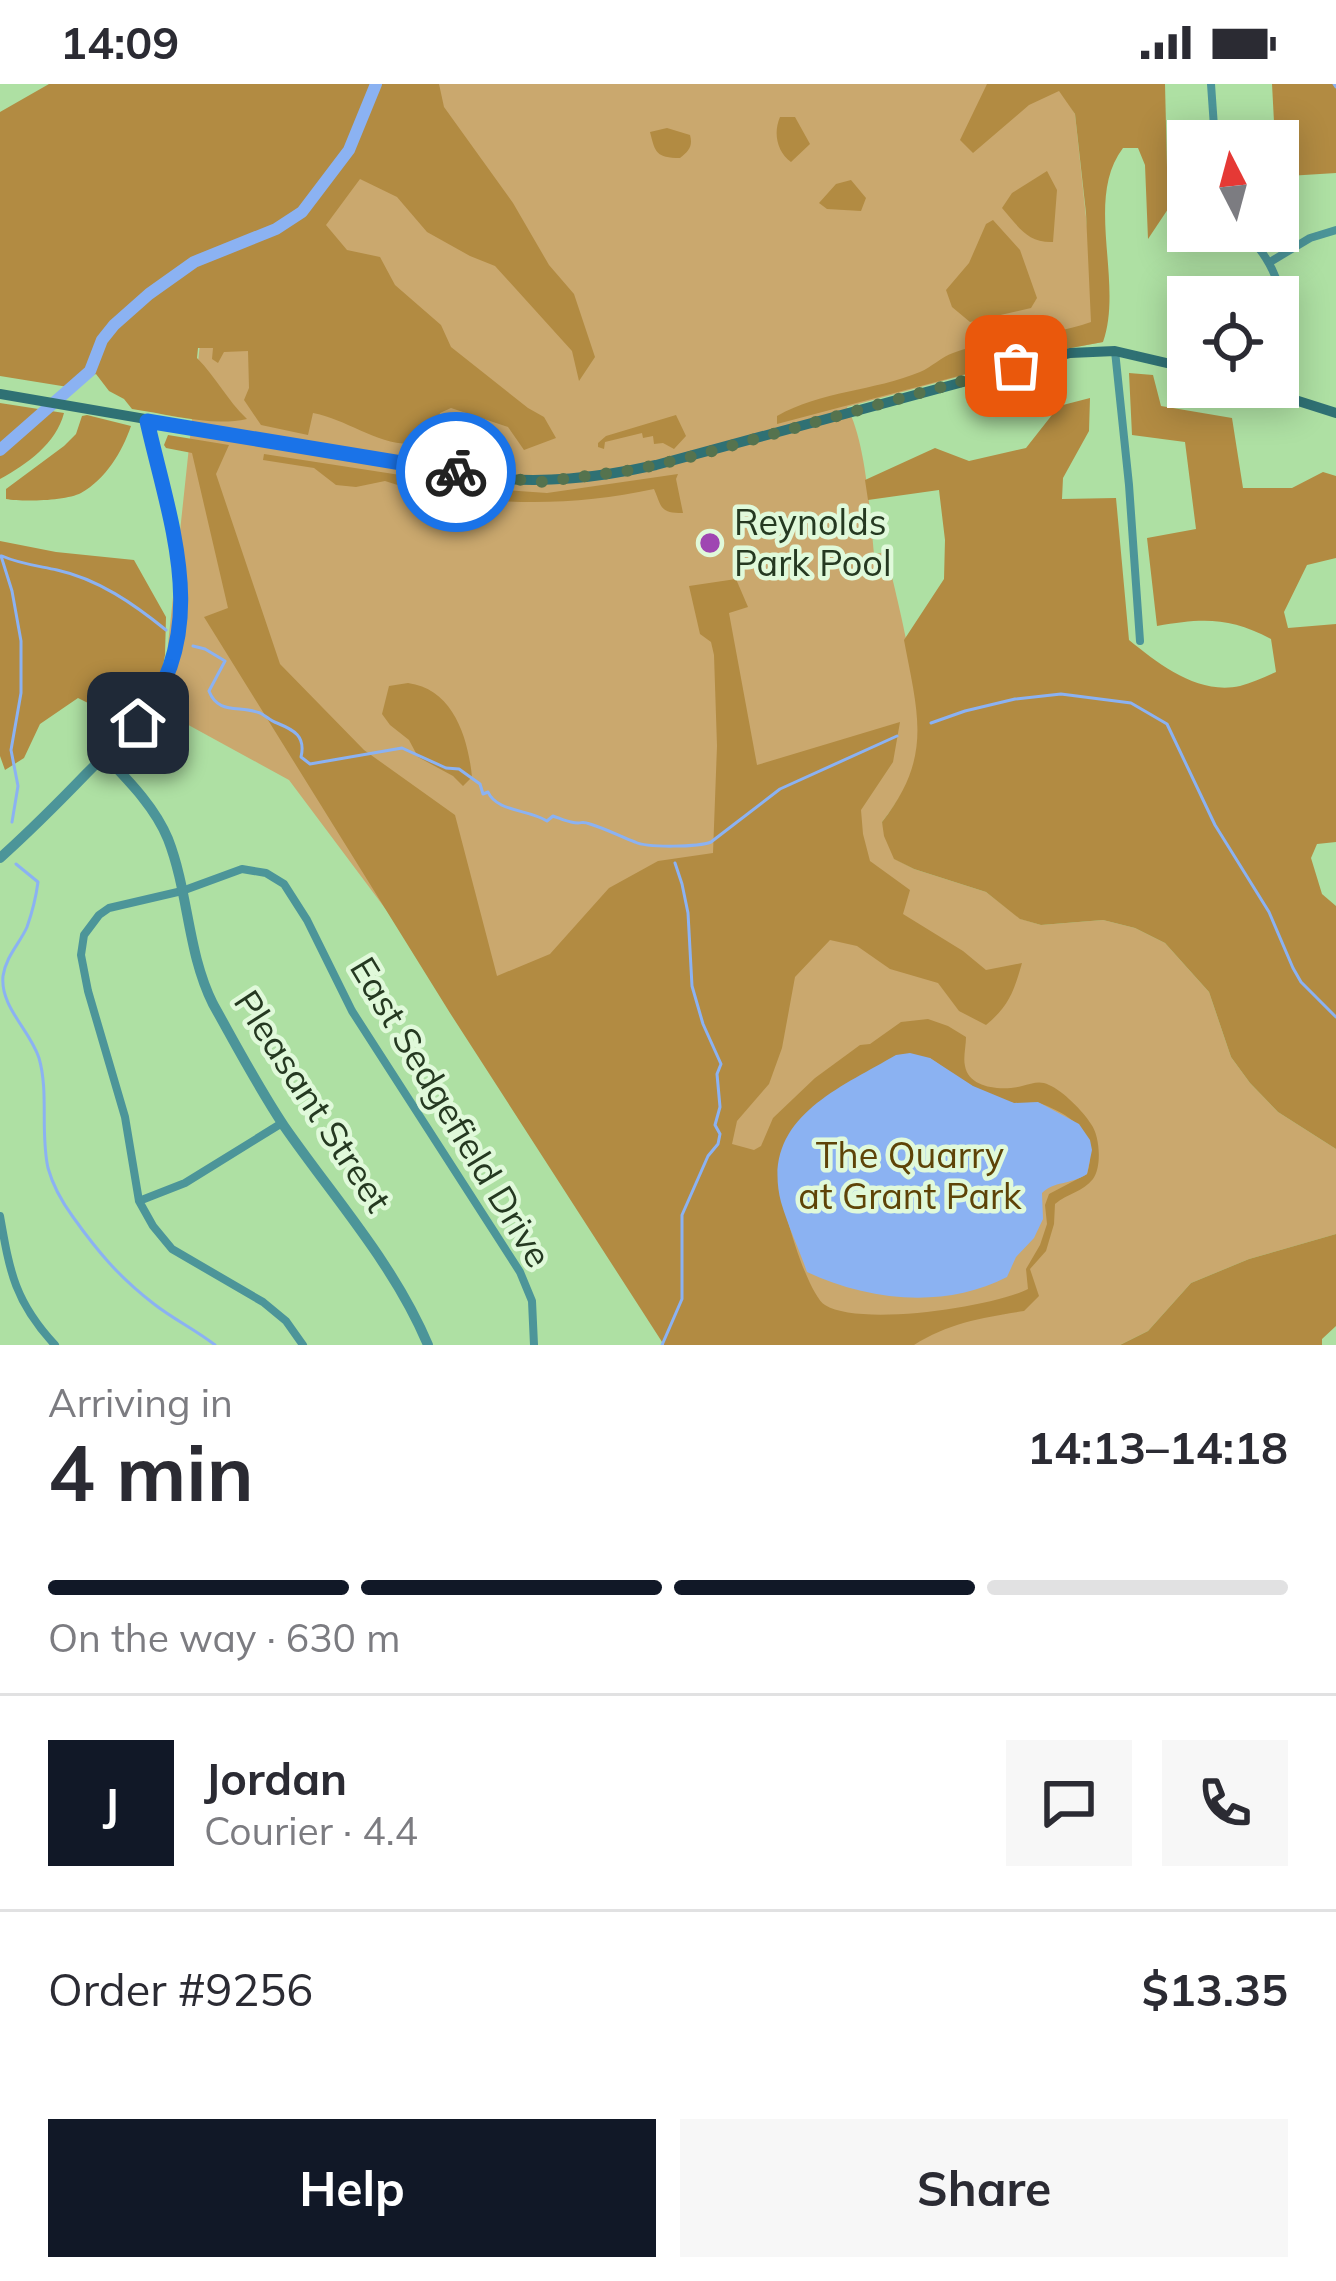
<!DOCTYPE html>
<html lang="en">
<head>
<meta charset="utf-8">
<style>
	:root { --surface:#fff; --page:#f7f7f7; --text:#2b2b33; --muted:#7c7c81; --line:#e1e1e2; --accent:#111827 }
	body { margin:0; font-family:Mulish,sans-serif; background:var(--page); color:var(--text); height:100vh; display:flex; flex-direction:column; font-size:45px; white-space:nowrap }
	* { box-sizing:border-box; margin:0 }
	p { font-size:39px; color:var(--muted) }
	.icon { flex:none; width:66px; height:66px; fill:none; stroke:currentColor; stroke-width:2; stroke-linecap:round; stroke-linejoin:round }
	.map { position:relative; height:1261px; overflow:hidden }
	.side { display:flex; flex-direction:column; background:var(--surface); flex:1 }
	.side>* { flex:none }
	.needle { width:78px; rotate:354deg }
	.controls { position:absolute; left:1167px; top:36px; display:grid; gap:24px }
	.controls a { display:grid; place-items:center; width:132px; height:132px; border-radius:0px; background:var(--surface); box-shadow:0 6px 30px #0003; font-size:60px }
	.pin { position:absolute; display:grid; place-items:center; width:102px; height:102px; color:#fff; margin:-51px; border-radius:24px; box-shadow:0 6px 18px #0006 }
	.courier { position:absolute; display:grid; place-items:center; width:120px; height:120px; margin:-60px; border:9px solid #1a73e8; border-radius:50%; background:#fff; color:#222; box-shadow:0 3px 15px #0007 }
	.summary em { font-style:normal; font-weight:700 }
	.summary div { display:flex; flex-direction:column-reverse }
	.summary { display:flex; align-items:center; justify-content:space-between; height:204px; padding:0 48px }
	h1 { font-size:78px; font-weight:700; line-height:90px }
	.bar { display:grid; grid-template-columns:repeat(4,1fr); gap:18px 12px; align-content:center; height:144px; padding:0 48px }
	.bar i { height:15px; border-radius:9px; background:var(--line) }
	.bar .on { background:var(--accent) }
	.bar p { grid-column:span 4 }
	.line { display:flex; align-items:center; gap:30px; padding:0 48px; border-top:3px solid var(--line) }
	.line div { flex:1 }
	.round { display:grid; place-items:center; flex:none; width:126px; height:126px; border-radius:0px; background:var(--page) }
	.action { display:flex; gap:24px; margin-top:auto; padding:24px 48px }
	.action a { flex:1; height:138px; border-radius:0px; background:var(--accent); color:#fff; font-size:48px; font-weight:700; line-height:138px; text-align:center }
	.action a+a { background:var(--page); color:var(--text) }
	.status { display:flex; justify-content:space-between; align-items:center; height:84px; padding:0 60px; background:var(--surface); direction:ltr }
	.status svg { height:33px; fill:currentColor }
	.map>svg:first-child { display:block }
	.green { fill:#caa86e }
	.forest { fill:#b28b42; fill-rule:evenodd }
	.water { fill:#8bb2f2 }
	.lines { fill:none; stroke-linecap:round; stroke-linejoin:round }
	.stream { stroke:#8bb2f2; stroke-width:3 }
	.river { stroke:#8bb2f2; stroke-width:12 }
	.minor { stroke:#4c9599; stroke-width:8 }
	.tertiary { stroke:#4c9599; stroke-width:10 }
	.secondary { stroke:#2f7174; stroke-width:10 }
	.done { stroke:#55734e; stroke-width:12; stroke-dasharray:0 21.6 }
	.route { stroke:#1a73e8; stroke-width:15 }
	.poi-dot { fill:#9f46b2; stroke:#e0f9da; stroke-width:4.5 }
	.labels { text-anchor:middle; stroke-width:9; stroke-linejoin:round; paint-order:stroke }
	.poi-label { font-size:36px; fill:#253921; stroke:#e0f9da; text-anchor:start }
	.street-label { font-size:36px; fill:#253921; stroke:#e0f9da }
	.park-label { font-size:36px; fill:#5e4307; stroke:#e0f9da }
</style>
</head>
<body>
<div class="status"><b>14:09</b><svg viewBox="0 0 49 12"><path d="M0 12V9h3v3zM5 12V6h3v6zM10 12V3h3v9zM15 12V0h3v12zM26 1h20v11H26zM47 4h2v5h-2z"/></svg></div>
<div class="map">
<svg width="1336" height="1261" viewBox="0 0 1336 1261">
	<rect width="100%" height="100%" fill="#aee0a3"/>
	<path class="green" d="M379,0H1057L1075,30L1095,217L1103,258L1049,268L847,323C866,358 870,429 874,470L881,469L884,465L886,468C897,514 927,630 917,672C911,697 898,718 882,738L895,775L914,785L986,808L1021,835L1041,841L1103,836L1135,844L1165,859L1209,908L1231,973L1250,999L1278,1028L1336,1065V1150L1249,1175L1191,1199L1148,1247L1120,1261H739L408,855L289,696L161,626L209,175Z"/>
	<path class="forest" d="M49,0H439L444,23L513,119L549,181L574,210L595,273L579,297L572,267L495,182L470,172L427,148L397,113L360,95L326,141L347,166L380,173L395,201L441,241L451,263L528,324L544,333L556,354L524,366L508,343L451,324L440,329L434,354C392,374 353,336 313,329L308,351L261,341L244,316L249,304L248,267L224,268L218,279L212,275L213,264H198L197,274C216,293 227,316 247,335C211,343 168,330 132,325L124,315L109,307L96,290L68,303L0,292V28Z
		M987,0H1165L1168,125L1148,155L1145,81L1138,64H1123C1084,115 1124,198 1103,258L1049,268L777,340V332C821,307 874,307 920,288C932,283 941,273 953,269C997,252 1047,254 1091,238L1086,129L1075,30L1059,7L1029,21L973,69L960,56Z
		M1272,0H1336V89L1288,92L1278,71V57H1275Z
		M780,33H795L810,60L791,78C777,68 773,49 780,33Z
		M667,44L690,51C693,62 689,67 680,74C656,74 655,68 650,48Z
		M1047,87L1057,106L1053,158C1027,159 1018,142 1002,124L1012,109Z
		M851,96L866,114L861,127L827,125L819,119L836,100Z
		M993,136L1020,166L1037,214L1031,224L970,238L952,223L946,206L969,179L986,140Z
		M1129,289L1153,291L1161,322L1232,334L1243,404H1292L1323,388L1336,392V474L1307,481L1284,528L1288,544L1336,540V758L1317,760L1311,774L1322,810L1336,822V1065L1278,1028L1250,999L1231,973L1209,908L1165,859L1135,844L1103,836L1041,841L1020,835L986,808L914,785L894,775L884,752L882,738C933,673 918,631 904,556L944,495L945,456L939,406L868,416L865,396L935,364L969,377L1026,364L1059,322L1090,314L1089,347L1063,394L1062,415L1116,414L1129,556C1160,581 1198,611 1240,602C1252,599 1265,593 1276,588L1271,555C1229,533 1203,534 1157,542L1147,454L1196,445L1185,358L1132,351Z
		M0,319L64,329C56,360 27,380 0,395Z
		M87,331L131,342C122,368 106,395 81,409C66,417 22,418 6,415V405L64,362L76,350L82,332Z
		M676,331L686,352L674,365L663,359L654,360L653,352L643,354L642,349L605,358L604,365L598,363V359L606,352Z
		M168,351L229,361L216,390L280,580L364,666L455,731L497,892L550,870L609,804L658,777L713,769L717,662L714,571L711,558L700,550L689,502L736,495L748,523L729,529L757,681L900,638L893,678L861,726L863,750L870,777L910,806L903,830L963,867L986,886L1022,879C1014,907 1009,922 986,941L959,927L938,899L890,885L857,862L830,856L795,893L782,964L769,1000L737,1037L732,1060L754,1066L761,1062L773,1034L815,994L860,961L870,960L901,938L928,935L948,942L966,953C966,962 963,974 965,982C969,1005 1003,1007 1022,1002C1032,1000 1039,996 1049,1001C1063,1007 1083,1027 1091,1040C1100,1052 1102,1083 1093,1095C1083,1108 1068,1109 1055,1120L1054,1140L1046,1167L1030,1185L1039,1212L1024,1227C985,1233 948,1239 914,1261H664L450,929L204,533L228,524L192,369L166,364L164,361ZM930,974C953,990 985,1014 1014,1019C1023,1021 1033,1017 1042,1020C1075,1033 1099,1051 1087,1090L1049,1110L1045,1121L1047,1140L1040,1161L1026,1185L1028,1205C992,1223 860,1243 825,1221C807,1210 778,1114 780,1091Z
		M264,370L491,405L547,409L678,390L676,395L683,429C660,429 662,424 654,405C602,416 553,420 500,417L485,432L472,430L458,417L417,412L404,403L385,397L356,403L336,401L314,384L263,376Z
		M0,457L56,468L134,476L166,533L165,571L157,613L126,638L78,614L40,640L24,674L5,686L0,672Z
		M408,599C453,605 468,653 472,693L463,702L453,692L418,673L409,656L390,641L382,630L389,602Z
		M1336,1150V1242L1322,1255V1261H1120L1148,1247L1191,1199L1249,1175Z"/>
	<path class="water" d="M910,969L930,974L973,1002L1014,1019L1038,1018L1079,1040L1090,1056L1092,1066L1087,1090C1070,1101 1054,1097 1042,1109L1043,1135L1034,1154L1016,1173L1007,1193C945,1225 869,1217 807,1188C799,1165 788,1142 781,1118C760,1035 838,1005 896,971Z"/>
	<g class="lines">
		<path class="stream" d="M1334,0L1336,3
			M1,472L12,507L21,557V609L11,666L18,702L12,738
			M2,472C20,480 39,482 57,486C98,495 134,520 166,546
			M193,562L205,565L225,577L209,607C218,631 240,621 260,629C266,632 271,637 277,639C294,646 306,652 301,673L310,680L402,664L446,684L459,685L480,700L483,710L488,708C497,728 528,725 547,737L553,732C559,734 565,737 571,738C584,741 579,736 590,740C606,745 620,752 635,758C647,764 699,763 711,758L780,705L897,652
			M931,639L965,627L1015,615L1061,610L1131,619L1167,640L1215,741L1269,828L1293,884L1301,898L1336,933
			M16,780L38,798C36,813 32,829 27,843C20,859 6,872 3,892C0,923 30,946 39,974C49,1009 40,1048 48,1084C53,1102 62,1118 73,1133C98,1168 119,1193 154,1220C173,1235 196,1246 215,1261
			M662,1261L682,1215V1131L708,1072L718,1060L720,1050L715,1041L720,1023L717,990L721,980L703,940L692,902L688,829L682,800L675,779"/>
		<path class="river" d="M0,366L90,287L102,256L114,241L149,210L194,178L276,145L302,128L349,66L376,0"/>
		<path class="minor" d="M1211,0L1215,57
			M1245,147C1272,177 1288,206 1278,247
			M1270,178L1310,154L1336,146
			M1115,267L1129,401L1140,557
			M139,1117L185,1099L282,1039
			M0,1132C10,1189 15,1218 55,1261
			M303,1261L286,1237L263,1218L172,1165L153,1142L139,1117L125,1033L88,907L81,871L84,851L99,831L109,824L182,807L242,785L266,789L284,800L307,836L352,927L520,1188L532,1217L534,1261"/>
		<path class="tertiary" d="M105,672C128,696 155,723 168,755C189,809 187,868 213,920C236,961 258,1003 284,1042C334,1114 394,1180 428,1261
			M0,774C30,747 58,719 86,690C143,633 186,597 182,509C180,455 159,390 147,337"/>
		<path class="secondary" d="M1254,303L1336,329
			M0,310L483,393C542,400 597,394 656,381L1070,269L1115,267L1188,284"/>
	</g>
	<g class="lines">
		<path class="done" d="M456,388L540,398L634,386L698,371L1016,282"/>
		<path class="route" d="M138,639C214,548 170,439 147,337L456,388"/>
	</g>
	<circle class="poi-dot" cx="710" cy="459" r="12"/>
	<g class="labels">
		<g class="poi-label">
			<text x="734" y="451">Reynolds<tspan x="734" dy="41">Park Pool</tspan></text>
		</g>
		<g class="street-label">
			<text transform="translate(313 1017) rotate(57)" y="13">Pleasant Street</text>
			<text transform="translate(451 1028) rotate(59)" y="13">East Sedgefield Drive</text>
		</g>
		<g class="park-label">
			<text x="910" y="1084">The Quarry<tspan x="910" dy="41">at Grant Park</tspan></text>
		</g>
	</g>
</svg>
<div class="controls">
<a><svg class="needle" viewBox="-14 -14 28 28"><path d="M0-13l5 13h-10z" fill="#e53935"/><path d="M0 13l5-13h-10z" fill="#7c7c81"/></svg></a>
<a><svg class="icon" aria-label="locate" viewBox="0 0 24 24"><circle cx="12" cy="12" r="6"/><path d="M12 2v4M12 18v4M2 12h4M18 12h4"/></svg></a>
</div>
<div class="pin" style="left:1016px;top:282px;background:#ea580c"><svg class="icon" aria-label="bag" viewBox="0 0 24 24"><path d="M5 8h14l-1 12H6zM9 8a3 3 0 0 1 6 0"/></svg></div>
<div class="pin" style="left:138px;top:639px;background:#1f2937"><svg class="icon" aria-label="home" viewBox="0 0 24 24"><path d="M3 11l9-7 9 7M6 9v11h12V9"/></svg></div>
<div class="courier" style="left:456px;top:388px"><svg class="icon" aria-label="bike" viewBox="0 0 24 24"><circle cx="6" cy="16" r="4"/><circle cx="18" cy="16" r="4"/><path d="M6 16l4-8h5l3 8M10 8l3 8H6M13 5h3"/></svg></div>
</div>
<section class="side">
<div class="summary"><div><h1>4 min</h1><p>Arriving in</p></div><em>14:13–14:18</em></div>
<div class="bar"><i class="on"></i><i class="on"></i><i class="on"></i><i></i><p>On the way · 630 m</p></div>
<div class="line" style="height:216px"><b class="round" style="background:var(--accent);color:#fff">J</b><div><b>Jordan</b><p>Courier · 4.4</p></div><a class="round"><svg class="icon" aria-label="chat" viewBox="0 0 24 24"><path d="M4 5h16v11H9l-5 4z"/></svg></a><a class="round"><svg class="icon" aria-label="phone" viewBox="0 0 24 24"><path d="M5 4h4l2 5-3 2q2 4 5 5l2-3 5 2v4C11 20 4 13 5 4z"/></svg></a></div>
<div class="line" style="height:156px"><div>Order #9256</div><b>$13.35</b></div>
<div class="action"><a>Help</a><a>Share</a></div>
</section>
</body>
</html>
